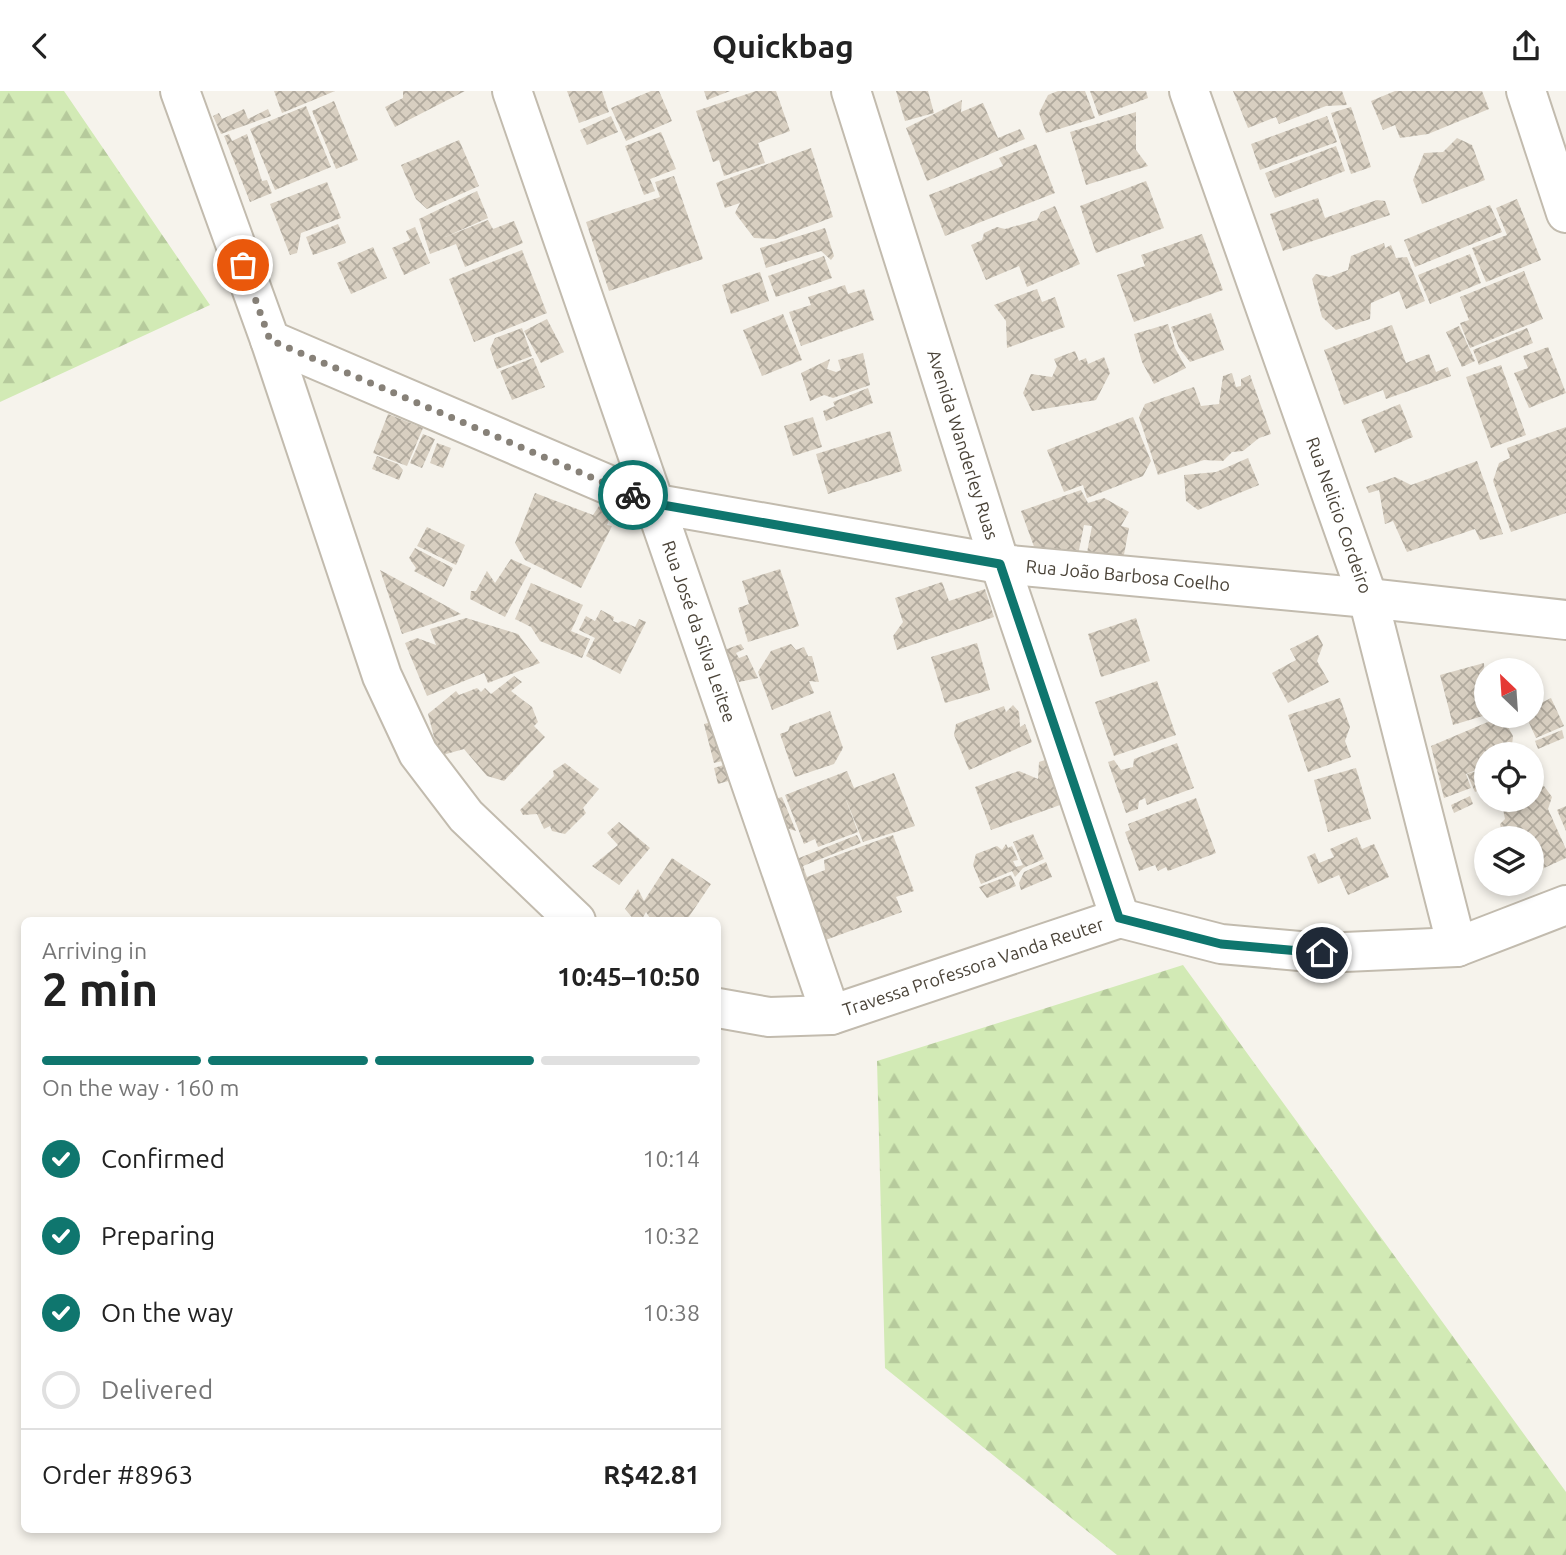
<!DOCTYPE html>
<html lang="en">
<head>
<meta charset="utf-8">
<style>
	:root { --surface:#fff; --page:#f2f2f2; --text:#222; --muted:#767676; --line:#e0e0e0; --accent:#0f766e }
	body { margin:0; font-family:Ubuntu,sans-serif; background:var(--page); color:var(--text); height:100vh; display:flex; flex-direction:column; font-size:26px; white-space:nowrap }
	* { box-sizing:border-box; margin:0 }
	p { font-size:23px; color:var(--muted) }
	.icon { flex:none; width:38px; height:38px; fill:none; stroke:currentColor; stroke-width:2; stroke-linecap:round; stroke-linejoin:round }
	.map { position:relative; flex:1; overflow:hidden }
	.details { position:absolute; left:21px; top:826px; width:700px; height:616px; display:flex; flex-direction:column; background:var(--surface); border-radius:10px; box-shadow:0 4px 10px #0003 }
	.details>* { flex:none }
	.needle { width:46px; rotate:335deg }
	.tools { position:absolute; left:1474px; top:567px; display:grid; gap:14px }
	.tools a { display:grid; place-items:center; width:70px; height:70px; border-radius:50%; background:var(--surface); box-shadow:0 4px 10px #0003; font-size:35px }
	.pin { position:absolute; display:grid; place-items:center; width:60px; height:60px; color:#fff; margin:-30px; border:4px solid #fff; border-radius:50%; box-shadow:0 2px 7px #0007 }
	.courier { position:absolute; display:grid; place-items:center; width:70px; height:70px; margin:-35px; border:5px solid #0f766e; border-radius:50%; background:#fff; color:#222; box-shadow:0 2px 9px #0007 }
	.summary em { font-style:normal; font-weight:700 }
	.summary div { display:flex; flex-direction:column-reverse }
	.summary { display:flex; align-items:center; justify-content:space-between; height:119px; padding:0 21px }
	h1 { font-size:46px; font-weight:700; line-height:52px }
	.bar { display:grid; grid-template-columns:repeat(4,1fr); gap:10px 7px; align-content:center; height:84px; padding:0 21px }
	.bar i { height:9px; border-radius:5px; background:var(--line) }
	.bar .selected { background:var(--accent) }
	.bar p { grid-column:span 4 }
	.line { display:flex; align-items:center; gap:18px; padding:0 21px; border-top:2px solid var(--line) }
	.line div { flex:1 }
	ol { padding:0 21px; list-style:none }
	li { display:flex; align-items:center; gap:21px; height:77px }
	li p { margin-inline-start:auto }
	li .icon { padding:7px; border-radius:50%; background:var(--accent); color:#fff; stroke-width:4 }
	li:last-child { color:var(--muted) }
	li i { width:38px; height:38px; border:4px solid var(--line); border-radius:50% }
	header { display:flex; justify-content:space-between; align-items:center; height:91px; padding:0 21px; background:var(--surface); font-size:32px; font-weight:700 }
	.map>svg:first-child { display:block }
	.forest { fill:url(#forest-firs) }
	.building { fill:url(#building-cross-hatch) }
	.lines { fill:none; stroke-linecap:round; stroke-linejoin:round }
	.minor-casing { stroke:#c2bbae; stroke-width:42 }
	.minor { stroke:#fff; stroke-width:38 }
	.done { stroke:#878178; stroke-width:7; stroke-dasharray:0 12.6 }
	.route { stroke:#0f766e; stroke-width:9 }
	.labels { text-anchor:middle; stroke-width:6; stroke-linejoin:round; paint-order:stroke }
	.street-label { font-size:18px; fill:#4b4439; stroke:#fff }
</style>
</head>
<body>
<header><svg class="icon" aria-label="back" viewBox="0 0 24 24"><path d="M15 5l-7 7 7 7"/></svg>Quickbag<svg class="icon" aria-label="share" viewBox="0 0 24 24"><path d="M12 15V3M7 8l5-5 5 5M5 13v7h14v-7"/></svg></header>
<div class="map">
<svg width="1566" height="1464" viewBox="0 0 1566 1464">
	<defs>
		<pattern id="forest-firs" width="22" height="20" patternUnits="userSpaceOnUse" patternTransform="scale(1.75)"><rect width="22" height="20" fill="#d2eab5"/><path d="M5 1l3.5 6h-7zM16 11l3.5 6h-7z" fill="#b6ca9c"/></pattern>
		<pattern id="building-cross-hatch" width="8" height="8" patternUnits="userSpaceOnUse" patternTransform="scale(1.75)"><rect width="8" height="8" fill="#d8cfc1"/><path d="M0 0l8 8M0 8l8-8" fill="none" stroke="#b1aa9e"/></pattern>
	</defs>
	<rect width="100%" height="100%" fill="#f6f3ec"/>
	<path class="forest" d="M0,0H64L210,214L0,311Z
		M1183,874L1566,1401V1464H1117L885,1277L877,970Z"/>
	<path class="building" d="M274,0H335L282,22Z
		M403,0H465L395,36L385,16L403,7Z
		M567,0H602L609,21L579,32Z
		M651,0H659L672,30L626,50L611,17Z
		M704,0H730L707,9Z
		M756,0H776L790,40L758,52L765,72L724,85L719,69L713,71L696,20Z
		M896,0H928L934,22L905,30Z
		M1058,0H1085L1095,27L1046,42L1039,22L1048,4Z
		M1090,0H1146L1148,7L1099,25Z
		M1233,0H1342L1347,14L1326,15L1279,33L1276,26L1248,37Z
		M1395,0H1482L1489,18L1428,43L1400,47L1395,34L1383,39L1371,10Z
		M962,9L961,21L983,12L998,47L1020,38L1025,48L927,90L906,37Z
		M334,10L358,69L336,78L312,20Z
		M306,15L331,76L275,99L250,38Z
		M1351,16L1371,76L1351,83L1331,22Z
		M244,18L248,28L268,18L271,25L221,43L213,25L219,22L222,28Z
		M1136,21V59L1148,75L1086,94L1070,41Z
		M611,25L618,41L587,54L580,39Z
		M1327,25L1337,51L1260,79L1251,53Z
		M661,41L676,78L650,88L655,100L644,104L625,55Z
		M229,43L232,50L247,43L262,90L267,89L272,102L250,111L224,45Z
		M1457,47L1472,54L1485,89L1422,113L1413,89L1424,62L1443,61Z
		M459,49L479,95L427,118L416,108L401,74Z
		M1036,53L1055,102L945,145L929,104L1003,75L999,67Z
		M1336,55L1345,80L1275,107L1265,82Z
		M811,57L833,126L775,148L754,147L735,122L740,112L725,117L716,92Z
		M674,85L703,168L609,200L586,131L660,106L655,91Z
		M1146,90L1164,137L1096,162L1080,115Z
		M327,91L341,127L301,142L297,162L290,164L270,113Z
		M477,100L488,127L445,146L488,129L493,138L514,130L523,152L465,176L456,153L430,163L419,128Z
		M1318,107L1325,127L1377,109L1385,110L1390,124L1283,160L1270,123Z
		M1517,108L1541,169L1486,191L1472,157L1507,144L1496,117Z
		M1490,114L1502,141L1415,176L1404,149Z
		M1055,115L1080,173L1027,196L1019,175L986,189L971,154L982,149L984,142L997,136L1005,138L1037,129L1041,121Z
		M338,133L346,152L313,164L306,146Z
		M415,136L430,172L404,184L392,157L410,149L406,140Z
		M825,137L834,165L831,169L821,160L766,177L760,157Z
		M1202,143L1223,199L1134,231L1117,184L1145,175L1141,164Z
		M1384,152L1385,157L1391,154L1396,167L1407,166L1425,210L1406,218L1399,200L1371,212L1370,228L1336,239L1322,226L1312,188L1316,183L1329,186L1348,179L1351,165Z
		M373,156L387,187L351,203L337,172Z
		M522,159L547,222L474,251L449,188Z
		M1470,163L1481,192L1430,213L1418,184Z
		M824,165L832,187L776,206L768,185Z
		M1524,180L1543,228L1470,257L1460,232L1469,229L1460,206Z
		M760,181L769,210L731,223L722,194Z
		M845,194L848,203L864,198L874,229L801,255L789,221L811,214L808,206Z
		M1037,198L1042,211L1055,206L1065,236L1007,257L1006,230L994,214Z
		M1211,222L1224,259L1190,271L1179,257L1171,236Z
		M783,223L802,269L762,285L743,239Z
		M547,228L564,261L541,272L524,240Z
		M1168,233L1175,257L1186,277L1154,293L1142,271L1134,243Z
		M1392,234L1406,272L1429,263L1436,281L1448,276L1451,285L1386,308L1383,299L1344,314L1324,259Z
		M1459,235L1475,270L1462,276L1446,241Z
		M522,237L532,265L497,278L490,258L495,247Z
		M1527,237L1533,252L1479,274L1473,259Z
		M1548,256L1566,302L1529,317L1514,282L1528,277L1523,265Z
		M1075,260L1079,270L1086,267L1088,273L1104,266L1110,282L1096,309L1032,320L1023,302L1031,283L1052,286L1057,275L1054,268Z
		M863,262L870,294L833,307L824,304L810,310L801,282L830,268L827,278L836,281L841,279L838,269Z
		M533,267L545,296L512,309L500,280Z
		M1501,274L1526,344L1491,357L1466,286Z
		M1232,282L1236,296L1241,295V288L1250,284L1271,343L1259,347L1243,360L1232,361L1223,370L1204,369L1158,384L1139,326L1145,313L1194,296L1201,315L1219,313L1223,285Z
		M868,297L873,312L826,330L823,320L835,315L833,311Z
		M1400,313L1413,346L1375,362L1361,329Z
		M388,323L423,337L407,375L373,362Z
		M813,326L822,356L793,365L784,335Z
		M1133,326L1151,370L1143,385L1087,407L1083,394L1064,401L1047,359Z
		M1566,336V422L1511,441L1493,390L1499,372L1510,367L1507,357Z
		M890,340L902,380L828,403L816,363Z
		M423,343L435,348L422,377L410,372Z
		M437,352L451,357L443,377L430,372Z
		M377,365L398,373L403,379L399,389L372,378Z
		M1248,367L1259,394L1198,419L1186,410L1184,384L1216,381Z
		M1477,370L1503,443L1480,449L1475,438L1407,461L1393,430L1385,433L1379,399L1369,402L1366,396L1395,386L1411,394Z
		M1081,399L1088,412L1104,407L1129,421L1121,435L1129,437L1122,474L1086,467L1092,435L1084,434L1077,469L1036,461L1021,420Z
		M535,402L593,424L599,415L612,421L607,434L612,435L581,497L525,469L515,452Z
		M427,436L465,454L456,474L417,455Z
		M415,457L453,477L444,496L414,480L416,477L409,467Z
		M511,468L531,477L505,526L470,508L471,500H476L487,480L495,492Z
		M780,478L799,535L748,551L738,517L749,513L742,490Z
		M380,479L461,523L402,543Z
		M942,491L949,510L985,498L994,526L897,559L893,545L903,531L895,507Z
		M531,492L583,514L571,540L590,548L582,567L540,550L531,536L515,528Z
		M601,519L614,526L613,530L618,532L622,530L635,536L639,528L646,531L620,583L586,565L595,547L579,539L586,525L595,530Z
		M466,527L518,543L540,572L488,592L484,582L427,605L405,552L417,547L436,554L430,538Z
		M1136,527L1150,570L1101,586L1088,543Z
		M1318,544L1323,554L1317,570L1329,591L1288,612L1272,582L1296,569L1290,558Z
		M977,552L990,599L945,612L931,566Z
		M741,553L744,558L736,562L739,567L747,564L758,587L739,591L724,559Z
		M791,553L796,559L804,556L808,565H812L819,591L809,590L814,602L772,619L758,581L771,560Z
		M1484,572L1486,624L1453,634L1440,584Z
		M514,585L522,591L511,600L532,616L538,631L534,635L545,646L504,690L487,685L464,658L439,665L428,623L456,600L459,604L477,597L481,601L485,597L491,603Z
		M1157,590L1176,644L1114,665L1095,611Z
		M1536,601L1541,612L1551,607L1564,635L1536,647L1526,625H1531V603Z
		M1340,607L1350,636L1345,650L1351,666L1308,681L1288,624Z
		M1013,614L1019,621L1020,636L1025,633L1032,651L969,679L954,644L956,633L1004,615L1006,621Z
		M830,620L843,657L834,673L795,686L780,643L788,640L790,635Z
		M1502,625L1513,645L1511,663H1486V680L1484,676L1466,683L1471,697L1444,707L1431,655Z
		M720,629L730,668L714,672L704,633Z
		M1562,639L1564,647L1538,658L1535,650Z
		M1177,652L1194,697L1147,714L1145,707L1139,710L1138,718L1126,722L1108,671L1114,669L1121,679L1133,676L1134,668Z
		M1045,669L1060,714L991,739L975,696L1019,680L1038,688L1039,671Z
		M565,672L599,698L583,717L586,722L565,743L552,740L550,735L544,738L537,723L523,724L520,719L554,685L553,680Z
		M730,672L735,688L718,693L714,677Z
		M1356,677L1371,728L1328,741L1314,689Z
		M1483,678L1486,696L1475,701L1467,683Z
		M847,680L854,697L894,682L915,735L863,751L843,701L858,741L818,756L815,748L804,753L785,704Z
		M1544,695L1552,706L1548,718L1566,758V767L1531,783V747H1503L1500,733L1505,728L1503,718L1509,709H1531V700Z
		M1470,705L1473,713L1454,722L1451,714Z
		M782,706L796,740L777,734L772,709Z
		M1196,707L1216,762L1168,780L1166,776L1158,780L1155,774L1139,780L1125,741L1130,739L1128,733Z
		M1566,715V740L1557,719Z
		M619,731L650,757L619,794L592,775L618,754L607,742Z
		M1033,743L1044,768L1023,777L1015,786L1012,780L981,793L973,774L976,763L997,755L1002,759L1006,753L1008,757L1012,755L1018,769L1013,770L1016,776L1023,774L1013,751Z
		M857,744L861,752L803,775L807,786L825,779L824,769L893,744L914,800L896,806L902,821L812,854L794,769Z
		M1357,746L1362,758L1374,753L1389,786L1348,804L1339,784L1318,793L1307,766L1315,762L1319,772L1334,766L1330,758Z
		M672,767L711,793L686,830H652L646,821L641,830H635L625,818L638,798L644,810Z
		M1046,771L1052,786L1021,799L1019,792L1024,781Z
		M1011,784L1016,795L987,807L979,796Z"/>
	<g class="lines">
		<defs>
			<g id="minor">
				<path id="s1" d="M180,0L270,249L651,412L1000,473L1368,507L1566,529"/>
				<path id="s2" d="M512,0L831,924"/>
				<path id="s3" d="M851,0L1000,473L1120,827"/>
				<path id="s4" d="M1189,0L1368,507L1457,856"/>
				<path d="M1526,0L1566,122"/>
				<path d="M270,249L382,585L418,662L466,725L576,830"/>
				<path id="s5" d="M718,917L769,926L831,924L1120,827L1221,853L1322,862L1457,856L1566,814"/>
			</g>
		</defs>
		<use href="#minor" class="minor-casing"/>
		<use href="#minor" class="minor"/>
	</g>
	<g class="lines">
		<path class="done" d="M243,174L270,249L633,404"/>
		<path class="route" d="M633,404L651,412L1000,473L1119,827L1221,853L1322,862"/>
	</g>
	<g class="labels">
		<g class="street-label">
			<text dy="6" stroke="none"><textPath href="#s3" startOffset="371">Avenida Wanderley Ruas</textPath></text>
			<text dy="6" stroke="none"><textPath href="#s4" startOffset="450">Rua Nelicio Cordeiro</textPath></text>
			<text dy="6" stroke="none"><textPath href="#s1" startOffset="1162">Rua João Barbosa Coelho</textPath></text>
			<text dy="6" stroke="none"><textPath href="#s2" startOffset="572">Rua José da Silva Leitee</textPath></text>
			<text dy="6" stroke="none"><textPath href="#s5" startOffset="264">Travessa Professora Vanda Reuter</textPath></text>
		</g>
	</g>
</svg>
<div class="tools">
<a><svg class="needle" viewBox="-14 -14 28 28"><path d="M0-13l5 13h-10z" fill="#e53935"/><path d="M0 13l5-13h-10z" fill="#767676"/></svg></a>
<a><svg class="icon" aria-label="locate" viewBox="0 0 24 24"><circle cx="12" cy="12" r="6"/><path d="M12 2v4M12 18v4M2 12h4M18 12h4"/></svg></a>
<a><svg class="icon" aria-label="layers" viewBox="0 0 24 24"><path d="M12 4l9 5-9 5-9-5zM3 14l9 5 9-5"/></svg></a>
</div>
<div class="pin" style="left:243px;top:174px;background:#ea580c"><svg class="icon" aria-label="bag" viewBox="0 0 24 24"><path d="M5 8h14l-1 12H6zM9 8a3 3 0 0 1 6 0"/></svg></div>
<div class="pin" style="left:1322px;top:862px;background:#1f2937"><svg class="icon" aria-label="home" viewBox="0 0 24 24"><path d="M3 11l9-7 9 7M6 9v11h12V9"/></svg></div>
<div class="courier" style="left:633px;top:404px"><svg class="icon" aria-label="bike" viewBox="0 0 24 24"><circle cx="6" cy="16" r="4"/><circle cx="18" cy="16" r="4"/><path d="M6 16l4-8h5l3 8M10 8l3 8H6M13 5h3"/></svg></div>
<section class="details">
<div class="summary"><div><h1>2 min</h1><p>Arriving in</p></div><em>10:45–10:50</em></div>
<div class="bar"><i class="selected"></i><i class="selected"></i><i class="selected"></i><i></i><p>On the way · 160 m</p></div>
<ol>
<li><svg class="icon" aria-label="check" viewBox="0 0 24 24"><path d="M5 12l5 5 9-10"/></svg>Confirmed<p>10:14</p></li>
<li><svg class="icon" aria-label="check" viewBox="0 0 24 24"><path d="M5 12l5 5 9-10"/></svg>Preparing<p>10:32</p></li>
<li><svg class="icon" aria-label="check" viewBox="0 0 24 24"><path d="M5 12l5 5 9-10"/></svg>On the way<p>10:38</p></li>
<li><i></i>Delivered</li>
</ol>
<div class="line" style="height:91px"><div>Order #8963</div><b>R$42.81</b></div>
</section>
</div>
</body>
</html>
